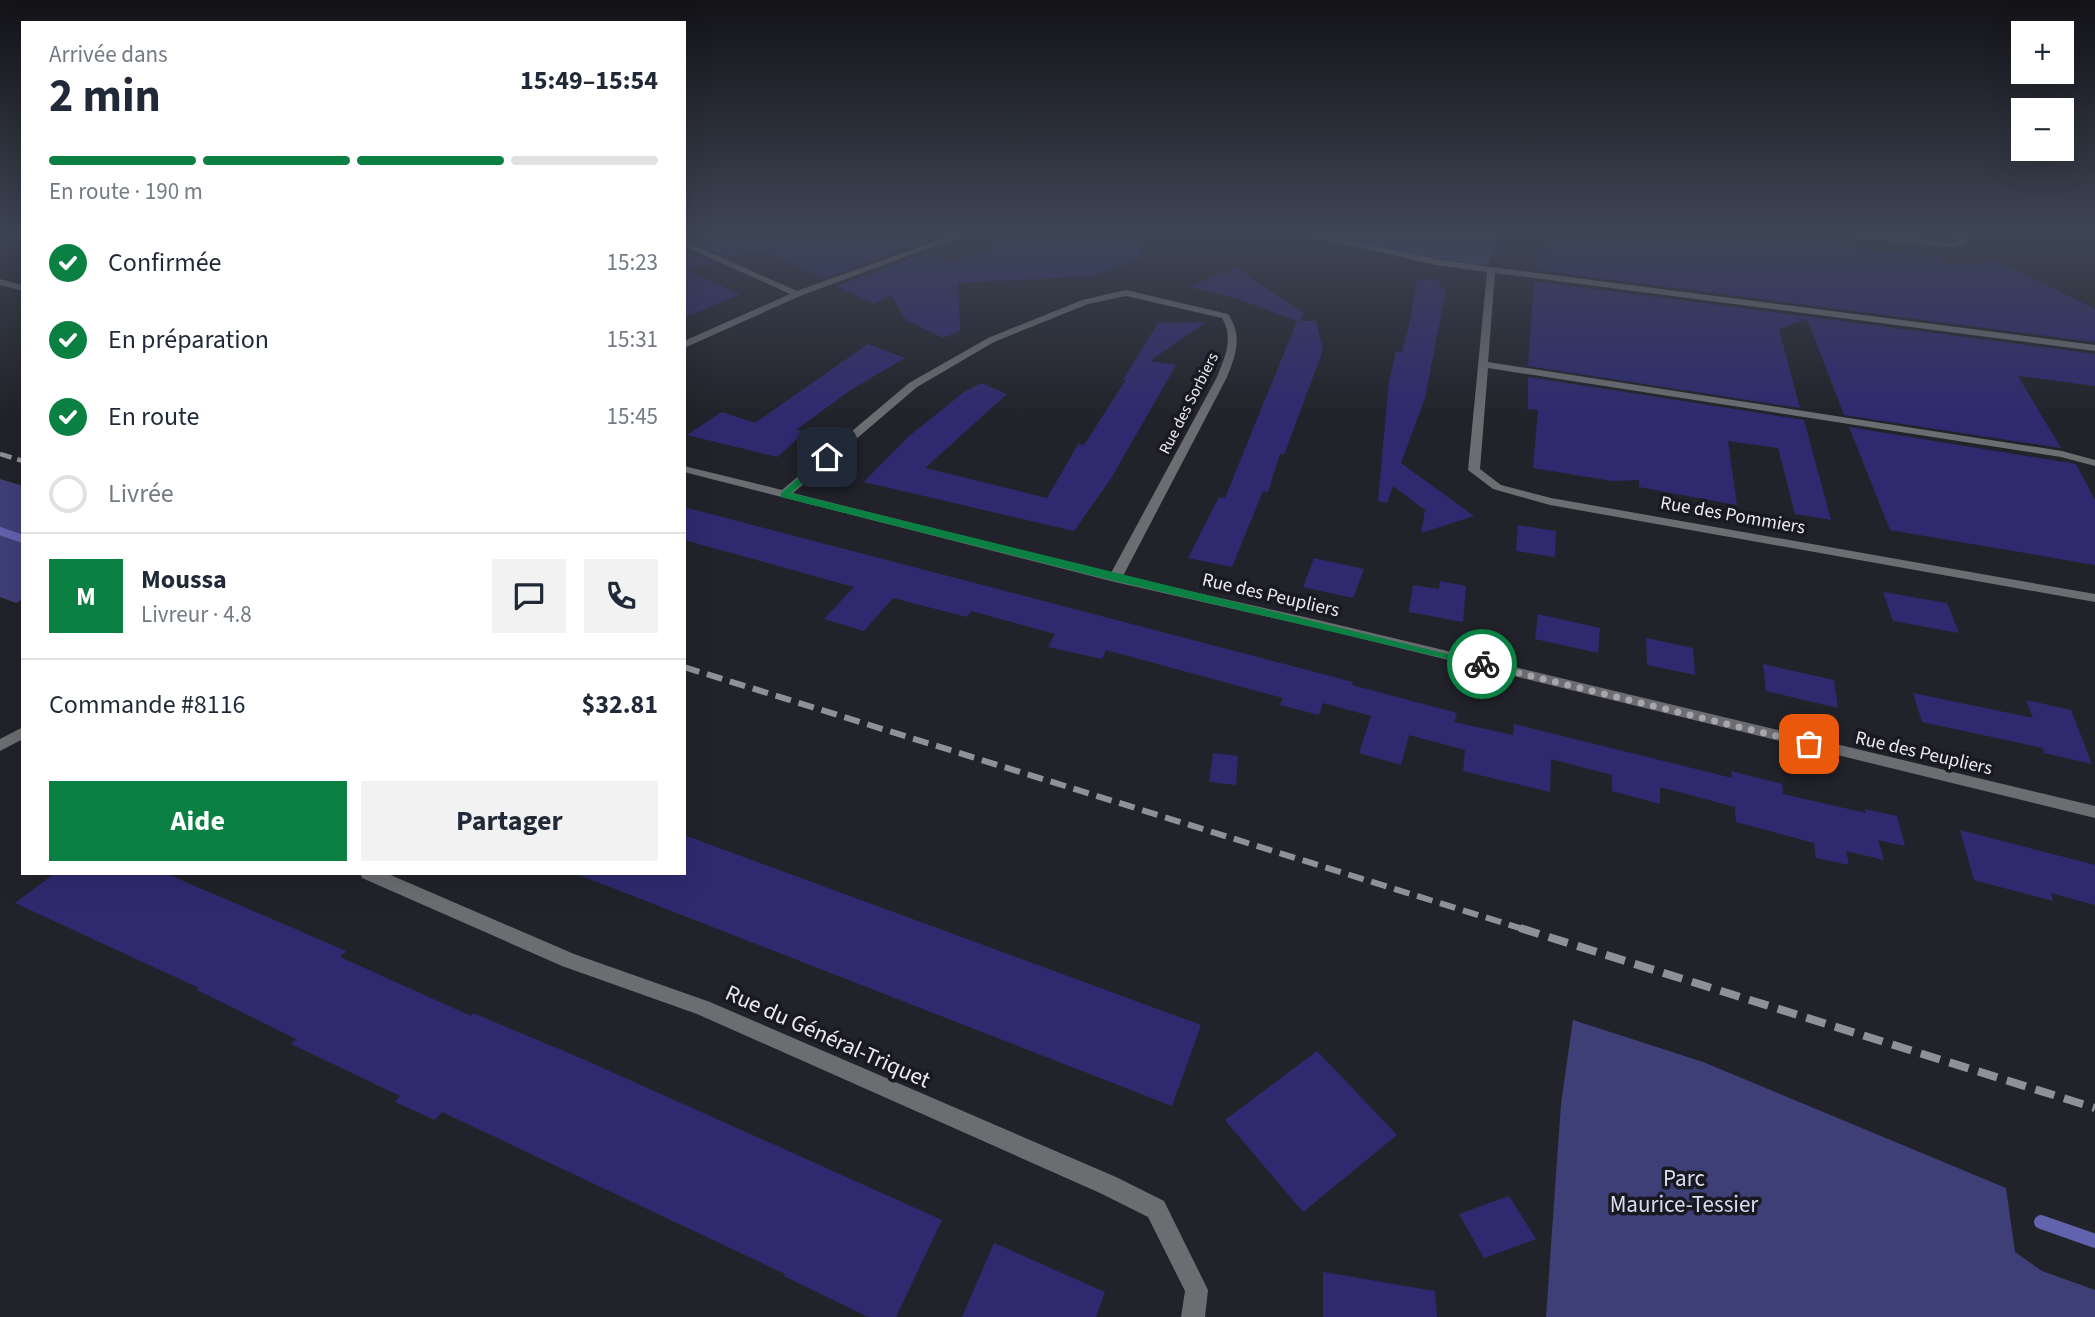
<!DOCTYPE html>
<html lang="fr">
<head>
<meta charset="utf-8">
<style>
	:root { --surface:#fff; --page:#f2f2f3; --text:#1f2937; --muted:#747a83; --line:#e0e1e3; --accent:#0b8043 }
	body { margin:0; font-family:"Source Sans 3",sans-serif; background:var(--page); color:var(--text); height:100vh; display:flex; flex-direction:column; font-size:26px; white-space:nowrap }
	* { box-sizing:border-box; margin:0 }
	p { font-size:23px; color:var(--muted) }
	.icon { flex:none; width:38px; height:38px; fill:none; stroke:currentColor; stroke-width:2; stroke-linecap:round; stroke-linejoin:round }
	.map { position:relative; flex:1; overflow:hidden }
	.sheet { position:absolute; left:21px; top:21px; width:665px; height:854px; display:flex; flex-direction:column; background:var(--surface); border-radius:0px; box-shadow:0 7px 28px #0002 }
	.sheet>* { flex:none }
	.fabs { position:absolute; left:2011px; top:21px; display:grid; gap:14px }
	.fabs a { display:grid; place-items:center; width:63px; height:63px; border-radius:0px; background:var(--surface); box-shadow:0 7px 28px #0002; font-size:35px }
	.pin { position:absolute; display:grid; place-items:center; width:60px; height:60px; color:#fff; margin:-30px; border-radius:14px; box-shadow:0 4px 10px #0006 }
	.courier { position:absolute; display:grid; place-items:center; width:70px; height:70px; margin:-35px; border:5px solid #0b8043; border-radius:50%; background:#fff; color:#222; box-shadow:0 2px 9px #0007 }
	.overview em { font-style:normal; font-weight:700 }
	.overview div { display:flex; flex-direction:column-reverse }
	.overview { display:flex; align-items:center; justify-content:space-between; height:119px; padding:0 28px }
	h1 { font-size:46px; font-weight:700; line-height:52px }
	.bar { display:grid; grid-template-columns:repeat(4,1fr); gap:10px 7px; align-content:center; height:84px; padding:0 28px }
	.bar i { height:9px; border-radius:5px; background:var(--line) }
	.bar .current { background:var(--accent) }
	.bar p { grid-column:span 4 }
	.line { display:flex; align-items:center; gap:18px; padding:0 28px; border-top:2px solid var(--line) }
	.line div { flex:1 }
	.round { display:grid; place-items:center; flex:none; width:74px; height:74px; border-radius:0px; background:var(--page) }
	ol { padding:0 28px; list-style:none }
	li { display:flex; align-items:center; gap:21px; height:77px }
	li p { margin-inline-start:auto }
	li .icon { padding:7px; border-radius:50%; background:var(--accent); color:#fff; stroke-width:4 }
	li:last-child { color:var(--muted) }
	li i { width:38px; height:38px; border:4px solid var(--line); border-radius:50% }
	.button { display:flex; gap:14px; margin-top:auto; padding:14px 28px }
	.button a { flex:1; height:80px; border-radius:0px; background:var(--accent); color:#fff; font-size:28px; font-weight:700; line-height:80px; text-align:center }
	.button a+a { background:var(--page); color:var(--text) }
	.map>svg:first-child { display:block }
	.green { fill:#3f3f78 }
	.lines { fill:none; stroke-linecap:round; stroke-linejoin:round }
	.stream-far1 { stroke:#6263ad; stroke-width:8 }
	.stream { stroke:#6263ad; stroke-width:14 }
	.building { fill:#2f2a6f }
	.minor { fill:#6c6d71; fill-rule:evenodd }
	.rail-far2 { stroke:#909197; stroke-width:4.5; stroke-dasharray:12 6; stroke-linecap:butt }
	.rail-far1 { stroke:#909197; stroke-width:6; stroke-dasharray:16 8; stroke-linecap:butt }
	.rail { stroke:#909197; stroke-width:8; stroke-dasharray:20 10; stroke-linecap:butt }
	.route { fill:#0b8043 }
	.done { stroke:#a5a5ab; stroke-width:7; stroke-dasharray:0 12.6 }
	.labels { text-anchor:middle; stroke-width:7; stroke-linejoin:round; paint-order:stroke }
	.far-street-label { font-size:16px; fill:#ebebf0; stroke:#191921 }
	.street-label { font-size:19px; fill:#ebebf0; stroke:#191921 }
	.near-street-label { font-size:23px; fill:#ebebf0; stroke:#191921 }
	.near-park-label { font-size:23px; fill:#dadcf1; stroke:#191921 }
</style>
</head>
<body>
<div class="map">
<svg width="2095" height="1317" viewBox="0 0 2095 1317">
	<rect width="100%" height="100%" fill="#22232a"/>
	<path class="green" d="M1307,233H1499L1488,266L1380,250Z
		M0,479L23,486V599L16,603L0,597Z
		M1573,1020L1703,1062L2006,1188L2015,1252L2042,1271L2095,1290V1317H1546L1561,1104Z"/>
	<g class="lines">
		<path class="stream-far1" d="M0,531L23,539"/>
		<path class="stream" d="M2041,1222L2095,1241"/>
	</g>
	<path class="building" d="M684,233H884L914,246L822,279L760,249L729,258L684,239Z
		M1040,233H1131L1142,257L1095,276L958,283L960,331L943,338L906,320L891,295L874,304L836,286L927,252L948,261Z
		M1551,233H1725L1944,258L1948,265L2000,261L2095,309V342L1535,270L1537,248L1550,250Z
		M684,249L715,263L689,271L740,294L684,318Z
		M1235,267L1304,313L1300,321H1316L1323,350L1284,455L1280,454L1268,492L1263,491L1232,567L1188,558L1219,497L1225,498L1297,321L1238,299L1190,287Z
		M1417,278L1441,280L1439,288L1446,289L1425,398L1401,463L1474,516L1421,533L1425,510L1393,486L1387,503L1378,501L1389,381L1396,351L1402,352L1410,321Z
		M1534,281L2095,354V386L2018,376L2061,448L1844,415L1807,319L1779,329L1800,408L1528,366Z
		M1206,322L1150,361L1176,365L1110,480L1074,531L864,482L908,437L964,392L981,383L1007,394L925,468L1047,498L1078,444L1084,445L1127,378L1122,381L1158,323Z
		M868,344L905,358L852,389L796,430L805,432L777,457L687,435L722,412L755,423Z
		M1528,377L1804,420L1831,520L1795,514L1778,448L1728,441L1737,505L1639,487V480L1612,481L1533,468L1538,410L1528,409Z
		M1849,427L2076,464L2095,500V565L1890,530Z
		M684,507L1353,682L1352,685L1457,713L1454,722L1513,735L1514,724L1732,778L1731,771L1782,784L1783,794L1866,813L1865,809L1897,816L1905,846L1878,840L1884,860L1846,851L1849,865L1816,858L1814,843L1736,822L1735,807L1660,787V804L1612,791V775L1551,759L1550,792L1463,771L1465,750L1409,735L1401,765L1359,753L1371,716L1323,703L1319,715L1280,705L1283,698L1106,650L1102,659L1048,647L1055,634L971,611L967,617L893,598L864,631L824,619L854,587L684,540Z
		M1518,525L1556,531L1555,557L1516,551Z
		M1314,558L1364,569L1353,598L1303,587Z
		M1440,581L1466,586L1463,622L1409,612L1413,585L1439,589Z
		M1883,592L1947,603L1959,633L1893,621Z
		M1538,614L1600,628L1598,653L1535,639Z
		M1646,638L1693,648L1695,675L1647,665Z
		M1763,664L1834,680L1838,708L1766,691Z
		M1913,693L2033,718L2026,700L2071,710L2092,764L2044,753L2043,748L1922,722Z
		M1213,753L1238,756L1236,785L1209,782Z
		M1960,830L2095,865V905L2051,893L2053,901L1974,880Z
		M684,835L1201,1025L1172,1106L579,875L684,873Z
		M55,873H165L346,951L340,957L471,1016L473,1013L585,1060L942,1220L896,1317H868L784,1276L785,1274L442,1112L435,1120L395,1102L400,1096L291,1044L296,1039L197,990L199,988L15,903Z
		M1317,1051L1397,1135L1303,1212L1225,1120Z
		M1509,1196L1536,1239L1484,1258L1459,1214Z
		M994,1243L1105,1292L1096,1317H962Z
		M1323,1272L1435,1291L1437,1317H1323Z"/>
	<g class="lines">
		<path class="minor" d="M958,233H970L800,296L684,348V341L790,294L684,246V241L797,291Z
			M1296,233H1312L1436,259L1491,267L2095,345V351L1495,273L1488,362L2062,451L2095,460V466L2061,457L1488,368L1480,469L1501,485L1551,498L2095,594V602L1550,505L1493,489L1468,470L1487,272L1436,265Z
			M1839,233H1866L1952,243L1958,242L1955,233H1963L1967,244L1952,247L1843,235Z
			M0,279L23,285V291L0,285Z
			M1126,290L1228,314C1243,336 1236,354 1227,377L1123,576L1322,621L2095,806V818L1322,629L1115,582L684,472V466L782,490L909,383L988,338L1082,300ZM1126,296L1222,318C1234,338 1225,357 1217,377L1111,573L793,493L917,387L994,342L1088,304Z
			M23,727V739L0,751V739Z
			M360,873H386L574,954L710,1002L1116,1177L1164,1201L1208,1290L1205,1317H1181L1185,1291L1148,1217L1100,1193L697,1014L562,966L362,878Z"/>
		<path class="rail-far2" d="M0,454L23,461"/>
		<path class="rail-far1" d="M684,667L1526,930"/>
		<path class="rail" d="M1520,928L2095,1108"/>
	</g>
	<linearGradient id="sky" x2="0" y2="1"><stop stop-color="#131317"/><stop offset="0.56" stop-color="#3e4555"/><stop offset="1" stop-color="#3e4555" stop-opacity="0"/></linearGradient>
	<rect width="2095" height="417" fill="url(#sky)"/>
	<path class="route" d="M827,454L830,459L791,493L1488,664L1482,667L1115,581L781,497V493Z"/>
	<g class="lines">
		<path class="done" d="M1482,664L1809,744"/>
	</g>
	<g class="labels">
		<g class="far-street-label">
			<text transform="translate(1188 403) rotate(-63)" y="6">Rue des Sorbiers</text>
		</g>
		<g class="street-label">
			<text transform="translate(1733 514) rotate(10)" y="7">Rue des Pommiers</text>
			<text transform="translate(1271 594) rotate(13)" y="7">Rue des Peupliers</text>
			<text transform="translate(1924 752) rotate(13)" y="7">Rue des Peupliers</text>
		</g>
		<g class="near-street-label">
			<text transform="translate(828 1036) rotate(24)" y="8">Rue du Général-Triquet</text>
		</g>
		<g class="near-park-label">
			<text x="1684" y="1186">Parc<tspan x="1684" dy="26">Maurice-Tessier</tspan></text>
		</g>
	</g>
</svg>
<div class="fabs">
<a>+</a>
<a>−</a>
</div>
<div class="pin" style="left:1809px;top:744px;background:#ea580c"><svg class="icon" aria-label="bag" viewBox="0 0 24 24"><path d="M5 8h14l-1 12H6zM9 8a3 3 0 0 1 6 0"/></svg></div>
<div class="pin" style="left:827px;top:457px;background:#1f2937"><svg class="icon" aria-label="home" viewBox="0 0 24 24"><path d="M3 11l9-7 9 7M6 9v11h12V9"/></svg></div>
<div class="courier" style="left:1482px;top:664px"><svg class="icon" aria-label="bike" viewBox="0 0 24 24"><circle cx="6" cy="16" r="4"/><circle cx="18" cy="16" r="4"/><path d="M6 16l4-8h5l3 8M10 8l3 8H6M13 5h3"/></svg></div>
<section class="sheet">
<div class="overview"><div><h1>2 min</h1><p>Arrivée dans</p></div><em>15:49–15:54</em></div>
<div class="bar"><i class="current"></i><i class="current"></i><i class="current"></i><i></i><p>En route · 190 m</p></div>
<ol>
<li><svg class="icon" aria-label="check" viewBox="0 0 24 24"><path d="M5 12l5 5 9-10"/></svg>Confirmée<p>15:23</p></li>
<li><svg class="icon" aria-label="check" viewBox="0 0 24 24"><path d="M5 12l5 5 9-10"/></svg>En préparation<p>15:31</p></li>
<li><svg class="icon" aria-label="check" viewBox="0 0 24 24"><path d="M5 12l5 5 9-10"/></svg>En route<p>15:45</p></li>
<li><i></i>Livrée</li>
</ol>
<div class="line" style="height:126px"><b class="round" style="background:var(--accent);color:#fff">M</b><div><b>Moussa</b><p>Livreur · 4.8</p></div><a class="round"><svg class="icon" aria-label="chat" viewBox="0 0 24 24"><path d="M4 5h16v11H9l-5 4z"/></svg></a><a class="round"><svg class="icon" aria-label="phone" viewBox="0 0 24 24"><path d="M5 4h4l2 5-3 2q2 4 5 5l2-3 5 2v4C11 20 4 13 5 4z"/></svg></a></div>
<div class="line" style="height:91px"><div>Commande #8116</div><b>$32.81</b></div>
<div class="button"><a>Aide</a><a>Partager</a></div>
</section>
</div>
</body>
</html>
